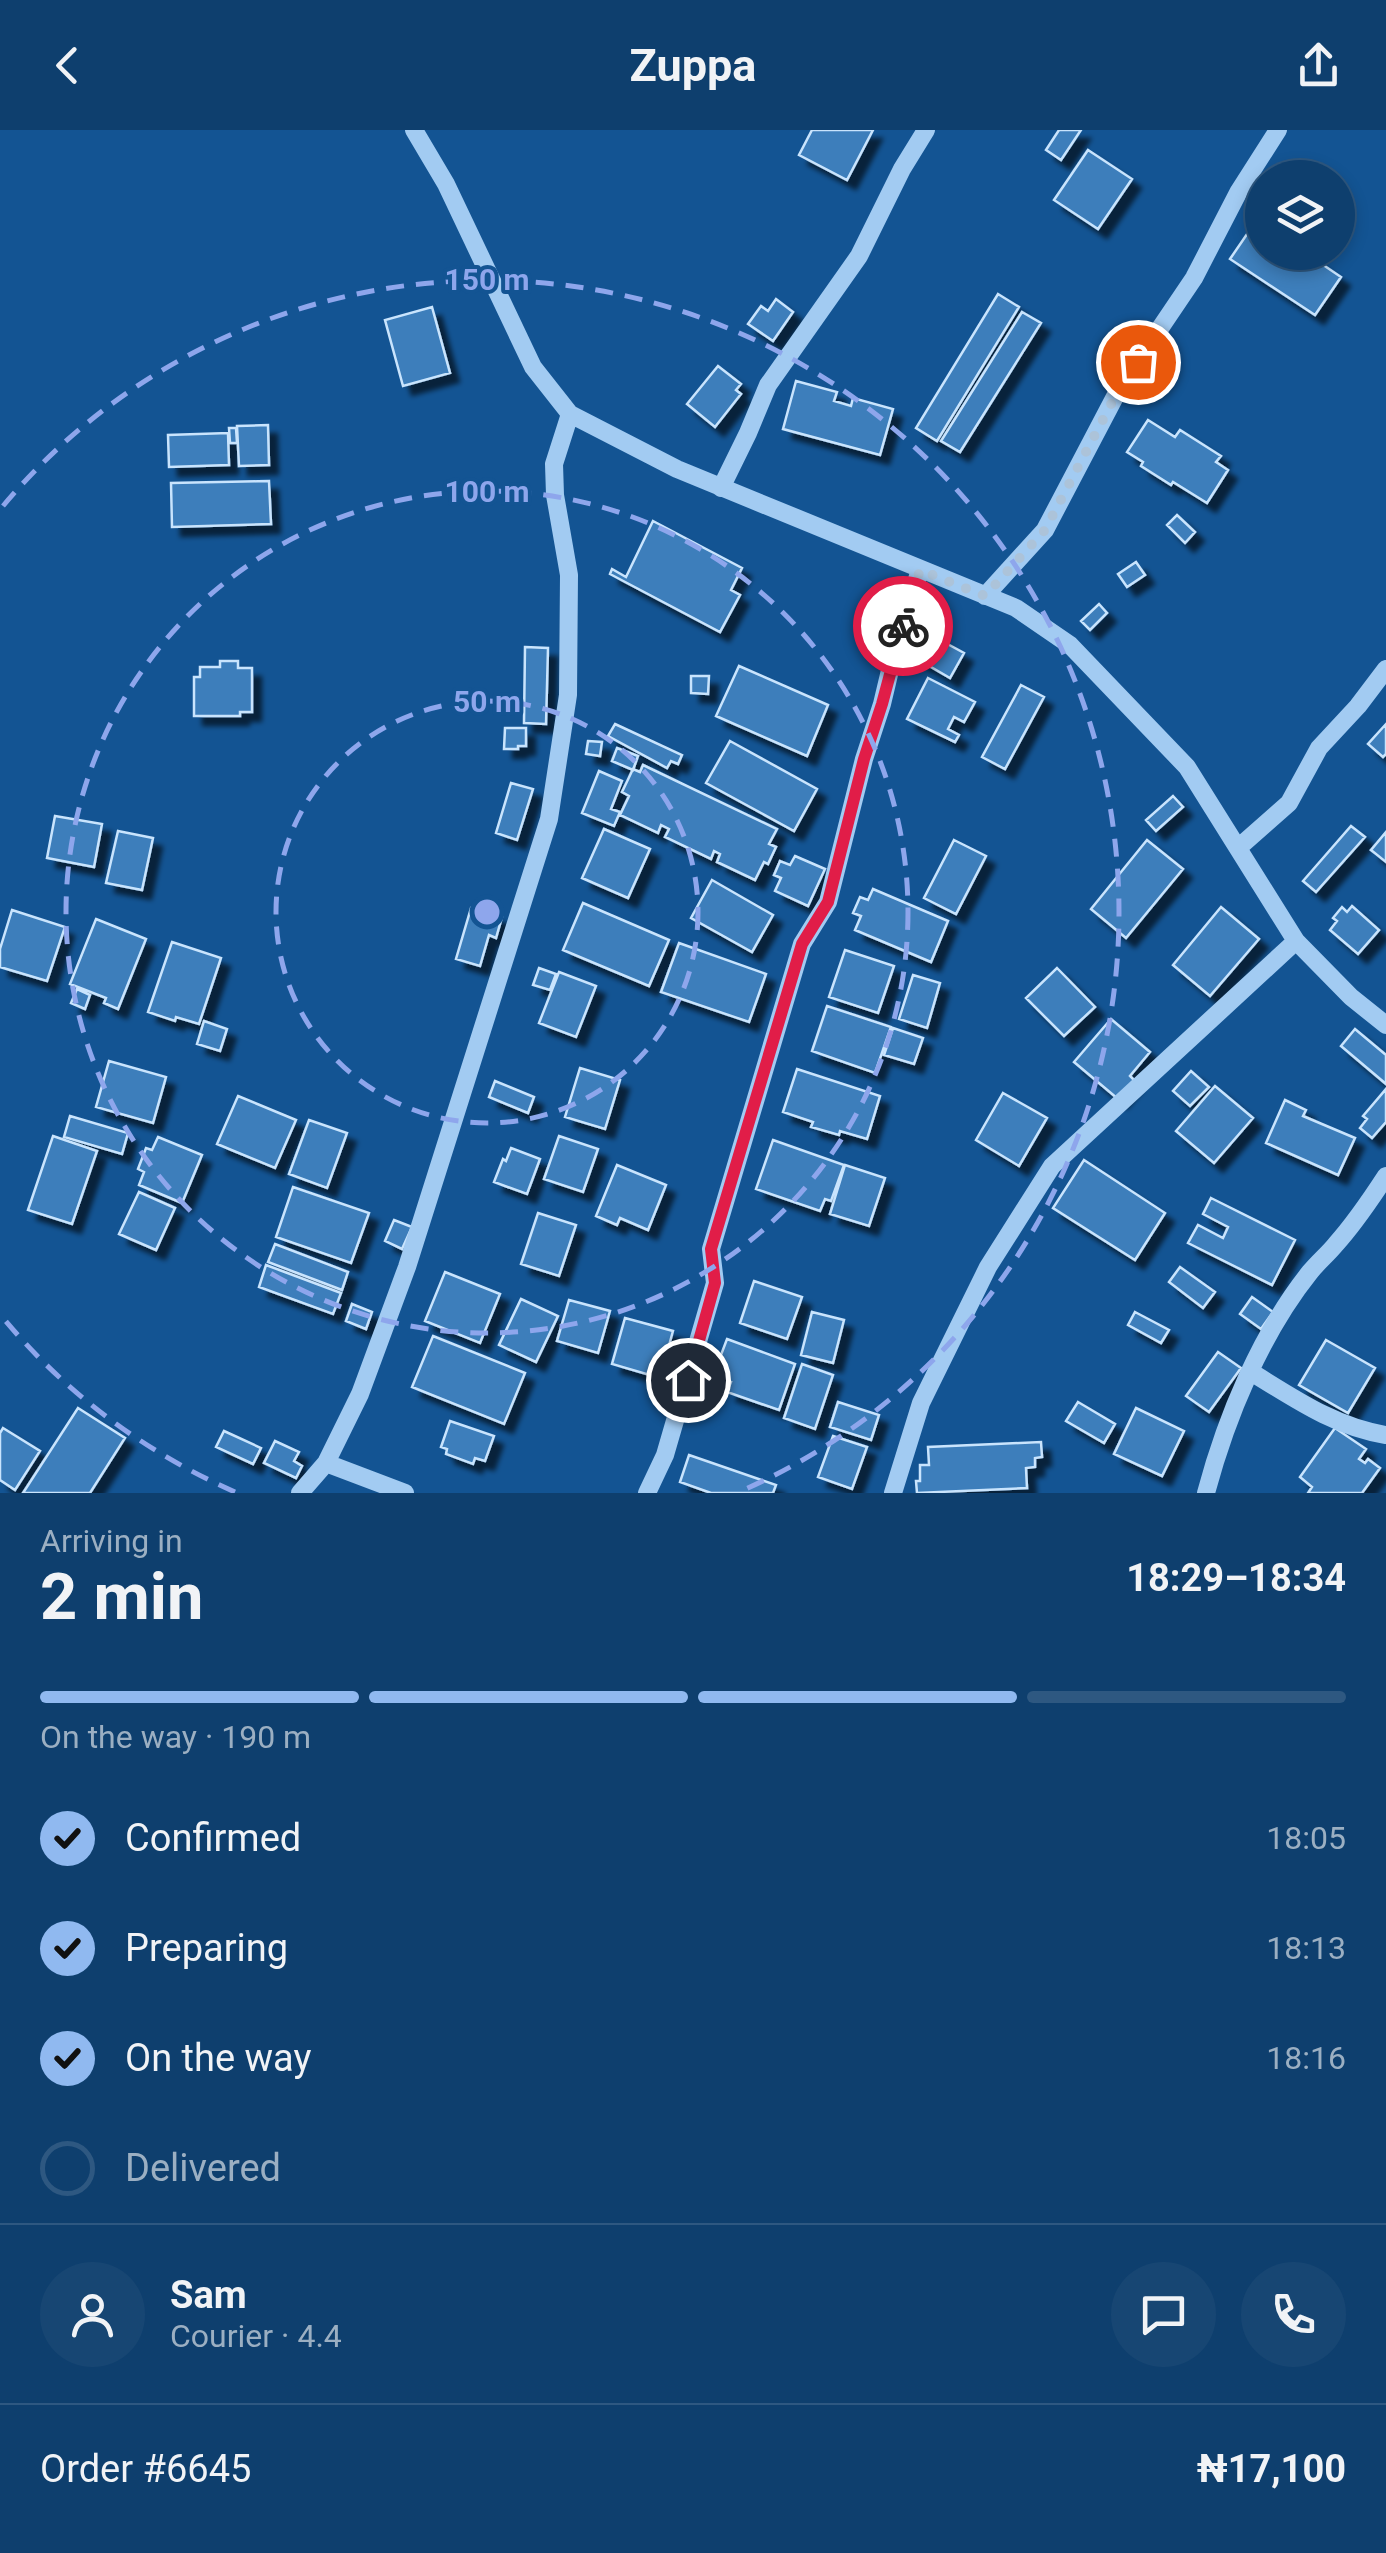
<!DOCTYPE html>
<html lang="en">
<head>
<meta charset="utf-8">
<style>
	:root { --surface:#0e3f6e; --page:#174673; --text:#f1f3f6; --muted:#9bafc2; --line:#2e5881; --accent:#90b9f0 }
	body { margin:0; font-family:Roboto,sans-serif; background:var(--page); color:var(--text); height:100vh; display:flex; flex-direction:column; font-size:38px; white-space:nowrap }
	* { box-sizing:border-box; margin:0 }
	p { font-size:32px; color:var(--muted) }
	.icon { flex:none; width:55px; height:55px; fill:none; stroke:currentColor; stroke-width:2; stroke-linecap:round; stroke-linejoin:round }
	.map { position:relative; height:1363px; overflow:hidden }
	.side { display:flex; flex-direction:column; background:var(--surface); flex:1 }
	.side>* { flex:none }
	.buttons { position:absolute; left:1245px; top:30px; display:grid; gap:20px }
	.buttons a { display:grid; place-items:center; width:110px; height:110px; border-radius:50%; background:var(--surface); box-shadow:0 5px 15px #0003,0 0 0 2px var(--line); font-size:50px }
	.pin { position:absolute; display:grid; place-items:center; width:85px; height:85px; color:#fff; margin:-42px; border:5px solid #fff; border-radius:50%; box-shadow:0 2px 10px #0007 }
	.courier { position:absolute; display:grid; place-items:center; width:100px; height:100px; margin:-50px; border:8px solid #e11d48; border-radius:50%; background:#fff; color:#222; box-shadow:0 2px 12px #0007 }
	.summary em { font-style:normal; font-weight:700 }
	.summary div { display:flex; flex-direction:column-reverse }
	.summary { display:flex; align-items:center; justify-content:space-between; height:170px; padding:0 40px }
	h1 { font-size:65px; font-weight:700; line-height:75px }
	.bar { display:grid; grid-template-columns:repeat(4,1fr); gap:15px 10px; align-content:center; height:120px; padding:0 40px }
	.bar i { height:12px; border-radius:8px; background:var(--line) }
	.bar .current { background:var(--accent) }
	.bar p { grid-column:span 4 }
	.line { display:flex; align-items:center; gap:25px; padding:0 40px; border-top:2px solid var(--line) }
	.line div { flex:1 }
	.round { display:grid; place-items:center; flex:none; width:105px; height:105px; border-radius:52px; background:var(--page) }
	ol { padding:0 40px; list-style:none }
	li { display:flex; align-items:center; gap:30px; height:110px }
	li p { margin-inline-start:auto }
	li .icon { padding:10px; border-radius:50%; background:var(--accent); color:#111; stroke-width:4 }
	li:last-child { color:var(--muted) }
	li i { width:55px; height:55px; border:5px solid var(--line); border-radius:50% }
	header { display:flex; justify-content:space-between; align-items:center; height:130px; padding:0 40px; background:var(--surface); font-size:45px; font-weight:700 }
	.map>svg:first-child { display:block }
	.building { fill:#3c7ebb; stroke:#c9e4fd; stroke-width:2.5; filter:url(#shadow) }
	.lines { fill:none; stroke-linecap:round; stroke-linejoin:round }
	.minor { stroke:#a2cbf2; stroke-width:18 }
	.done { stroke:#acc3d9; stroke-width:10; stroke-dasharray:0 18 }
	.route { stroke:#e11d48; stroke-width:12 }
	.ring { fill:none; stroke:#8ea6ec; stroke-width:5; stroke-dasharray:18 12 }
	.centre { fill:#8ea6ec; stroke:#135493; stroke-width:5 }
	.ring-label { font-size:30px; text-anchor:middle; font-weight:bold; fill:#8ea6ec; stroke:#135493; stroke-width:8; stroke-linejoin:round; paint-order:stroke }
</style>
</head>
<body>
<header><svg class="icon" aria-label="back" viewBox="0 0 24 24"><path d="M15 5l-7 7 7 7"/></svg>Zuppa<svg class="icon" aria-label="share" viewBox="0 0 24 24"><path d="M12 15V3M7 8l5-5 5 5M5 13v7h14v-7"/></svg></header>
<div class="map">
<svg width="1386" height="1363" viewBox="0 0 1386 1363">
	<defs>
		<filter id="shadow"><feDropShadow dx="9" dy="9" stdDeviation="2.5" flood-color="#0009"/></filter>
	</defs>
	<rect width="100%" height="100%" fill="#135493"/>
	<path class="building" d="M812,0H873L847,50L799,25Z
		M1059,0H1081L1061,30L1046,20Z
		M1088,20L1132,49L1098,99L1054,70Z
		M1256,91L1262,95V122H1304L1341,147L1315,185L1230,129Z
		M998,164L1019,177L937,311L916,298Z
		M776,169L793,182L773,211L748,194L761,176L768,181Z
		M432,177L450,243L403,256L385,190Z
		M1022,182L1041,193L960,322L941,311Z
		M718,236L741,254L736,260L741,264L715,297L687,274Z
		M796,251L837,262L834,271L851,276L853,268L893,279L880,325L783,299Z
		M1148,290L1175,307L1180,300L1221,326L1216,332L1228,340L1207,373L1173,352L1171,355L1141,336L1143,332L1127,322Z
		M268,295L269,335L239,336L237,296Z
		M229,298H236L237,313H230Z
		M228,303L229,335L169,337L168,305Z
		M269,351L271,394L172,397L171,353Z
		M1177,385L1195,402L1185,413L1167,395Z
		M653,391L742,438L731,460L740,465L720,502L610,444L612,439L626,447Z
		M1136,432L1145,445L1127,457L1118,444Z
		M1099,474L1107,483L1090,500L1081,491Z
		M929,504L964,523L950,548L919,530L922,523L913,517L919,506L926,510Z
		M525,517L548,518L546,594L524,593Z
		M220,531H238V538H252V582H240V586H194V547H200V537H220Z
		M739,536L828,575L807,626L716,586Z
		M691,546H709L708,564L691,563Z
		M928,548L975,572L964,592L954,587L948,599L959,605L955,612L907,589Z
		M1021,555L1044,567L1005,639L982,627Z
		M615,594L682,625L678,634L671,631L667,638L608,606Z
		M1386,594V624L1383,627L1368,614Z
		M505,598H526V616H518V619H504Z
		M588,611L602,612L600,626L586,624Z
		M730,611L817,659L794,701L706,653Z
		M617,618L638,626L633,640L612,631Z
		M643,635L777,699L769,714L776,717L768,734L764,732L755,750L717,732L720,724L714,721L711,729L665,707L669,699L661,695L658,703L620,685L629,666L622,662L633,639L640,642Z
		M599,641L622,651L611,679L620,682L614,696L582,683Z
		M511,653L533,659L517,710L496,703Z
		M1173,666L1183,677L1156,701L1146,690Z
		M55,686L102,694L94,737L47,728Z
		M1351,696L1365,707L1316,762L1303,751Z
		M604,699L650,719L628,768L582,748Z
		M118,701L153,708L142,760L106,753Z
		M1386,702V732L1371,720Z
		M954,710L986,726L956,784L924,768Z
		M1147,710L1183,739L1126,808L1091,779Z
		M795,726L825,739L808,776L775,761L781,748L774,745L780,731L790,735Z
		M712,750L773,785L752,822L691,788Z
		M873,759L948,791L931,832L855,800L861,786L853,783L860,767L868,770Z
		M583,773L669,810L649,856L563,820Z
		M1352,776L1379,800L1358,824L1330,800L1337,791L1333,788L1342,777L1347,782Z
		M1221,777L1259,809L1210,866L1173,835Z
		M471,778L502,787L496,808L489,805L480,836L456,829Z
		M12,780L65,797L47,851L0,837V819Z
		M96,789L146,809L118,879L104,873L106,868L70,854Z
		M172,812L221,828L199,894L176,887L175,891L148,882Z
		M679,813L766,844L749,892L661,862Z
		M845,820L894,836L878,883L829,867Z
		M539,838L556,844L550,860L533,855Z
		M1057,838L1095,877L1064,906L1026,868Z
		M559,842L596,856L576,907L539,893Z
		M913,845L940,853L927,898L899,889Z
		M77,859L90,865L85,879L71,873Z
		M827,876L891,897L875,943L812,921Z
		M1111,889L1150,922L1130,946L1134,950L1118,969L1074,932Z
		M204,891L227,899L220,921L197,914Z
		M893,898L923,908L914,934L884,925Z
		M1355,899L1386,925V954L1341,916Z
		M109,931L166,947L153,993L96,977Z
		M580,938L620,950L605,999L565,987Z
		M797,939L880,966L867,1009L840,1001L839,1005L811,997L813,992L783,982Z
		M1191,941L1209,957L1190,976L1173,961Z
		M495,951L534,967L528,983L489,967Z
		M1215,956L1253,988L1214,1033L1176,1001Z
		M1386,959V992L1372,1008L1360,998L1367,989L1363,986Z
		M1003,963L1047,988L1019,1036L976,1010Z
		M238,966L296,990L275,1038L217,1014Z
		M1285,970L1306,980L1303,986L1355,1008L1338,1045L1266,1013Z
		M70,986L128,1003L122,1024L64,1007Z
		M309,990L347,1003L327,1058L289,1044Z
		M53,1006L97,1021L72,1094L28,1080Z
		M559,1006L598,1019L583,1062L544,1049Z
		M158,1007L202,1025L182,1073L139,1055L144,1042L138,1039L146,1018L152,1020Z
		M773,1010L844,1035L831,1071L825,1069L820,1081L756,1059Z
		M511,1018L540,1029L527,1064L494,1052L503,1029L506,1031Z
		M1084,1030L1165,1083L1135,1130L1053,1078Z
		M617,1035L666,1055L648,1100L620,1088L617,1095L596,1086Z
		M845,1035L885,1048L869,1096L830,1084Z
		M293,1057L369,1083L351,1133L276,1107Z
		M139,1062L175,1078L156,1120L119,1104Z
		M1211,1068L1295,1110L1272,1155L1188,1113L1198,1095L1223,1108L1228,1097L1203,1084Z
		M538,1083L576,1095L559,1146L521,1134Z
		M394,1090L412,1097L402,1119L385,1111Z
		M275,1114L348,1142L342,1160L268,1132Z
		M266,1135L341,1163L333,1184L259,1157Z
		M1180,1137L1215,1162L1203,1178L1169,1152Z
		M445,1142L500,1164L480,1213L425,1191Z
		M754,1151L802,1167L787,1209L740,1193Z
		M1252,1167L1273,1182L1261,1199L1240,1184Z
		M521,1169L558,1186L536,1232L499,1215Z
		M569,1170L610,1181L598,1223L557,1211Z
		M352,1174L372,1182L366,1199L346,1191Z
		M812,1182L844,1190L833,1233L801,1225Z
		M1135,1182L1169,1200L1161,1213L1128,1195Z
		M625,1188L673,1201L660,1248L612,1234Z
		M433,1206L525,1243L504,1294L412,1257Z
		M727,1209L795,1234L779,1280L727,1262L731,1252L713,1246Z
		M1326,1210L1375,1238L1348,1283L1299,1255Z
		M1218,1222L1241,1238L1209,1282L1186,1266Z
		M802,1234L833,1245L815,1299L784,1288Z
		M838,1272L879,1285L871,1310L830,1297Z
		M1078,1272L1115,1294L1104,1313L1066,1291Z
		M78,1278L125,1308L90,1363H23Z
		M1136,1278L1184,1301L1162,1346L1114,1324Z
		M450,1291L494,1306L485,1331L475,1328L473,1334L446,1324L447,1319L441,1317Z
		M3,1298L40,1321L15,1360L0,1350V1303Z
		M1335,1298L1366,1319L1359,1329L1365,1333L1368,1329L1380,1338L1362,1363H1308L1312,1357L1300,1347Z
		M224,1301L261,1318L253,1334L216,1317Z
		M833,1306L867,1317L852,1359L818,1347Z
		M275,1311L299,1322L294,1331L302,1336L296,1348L264,1333Z
		M1041,1312L1042,1327L1035,1328V1337L1026,1338L1027,1358L917,1363L916,1351H920V1335H929L928,1317Z
		M689,1325L776,1355L773,1363H711L680,1352Z"/>
	<g class="lines">
		<path class="minor" d="M414,0L446,54L533,237L570,284L677,339L1016,478L1070,515L1187,637L1296,811L1351,867L1386,895
			M721,358L748,303L768,255L859,126L902,39L926,0
			M985,466L1045,400L1119,259L1194,148L1239,61L1278,0
			M1238,718L1289,673L1319,618L1358,576L1386,539
			M1251,1242C1295,1269 1335,1297 1386,1305
			M326,1333L405,1363
			M300,1363L326,1333L360,1264L407,1137L549,689L568,565L569,445L555,365L554,334L570,284
			M647,1363L665,1325L715,1153L711,1119L802,814L828,772L864,629L882,574L897,511L920,440
			M893,1363L921,1273L988,1137L1052,1036L1296,811
			M1206,1363C1226,1288 1261,1203 1310,1142C1318,1132 1328,1124 1336,1114C1355,1093 1371,1069 1386,1046"/>
	</g>
	<g class="lines">
		<path class="done" d="M903,496L920,440L985,466L1045,400L1119,259L1138,232"/>
		<path class="route" d="M688,1250L715,1153L711,1119L802,814L828,772L864,629L882,574L903,496"/>
	</g>
	<g class="ring">
		<circle cx="487" cy="782" r="211"/>
		<circle cx="487" cy="782" r="421"/>
		<path d="M235 1362A632 632 0 0 1 3 1188M3 376A632 632 0 1 1 739 1362"/>
	</g>
	<circle cx="487" cy="782" r="15" class="centre"/>
	<g class="ring-label">
		<text x="487" y="160">150 m</text>
		<text x="487" y="372">100 m</text>
		<text x="487" y="582">50 m</text>
	</g>
</svg>
<div class="buttons">
<a><svg class="icon" aria-label="layers" viewBox="0 0 24 24"><path d="M12 4l9 5-9 5-9-5zM3 14l9 5 9-5"/></svg></a>
</div>
<div class="pin" style="left:1138px;top:232px;background:#ea580c"><svg class="icon" aria-label="bag" viewBox="0 0 24 24"><path d="M5 8h14l-1 12H6zM9 8a3 3 0 0 1 6 0"/></svg></div>
<div class="pin" style="left:688px;top:1250px;background:#1f2937"><svg class="icon" aria-label="home" viewBox="0 0 24 24"><path d="M3 11l9-7 9 7M6 9v11h12V9"/></svg></div>
<div class="courier" style="left:903px;top:496px"><svg class="icon" aria-label="bike" viewBox="0 0 24 24"><circle cx="6" cy="16" r="4"/><circle cx="18" cy="16" r="4"/><path d="M6 16l4-8h5l3 8M10 8l3 8H6M13 5h3"/></svg></div>
</div>
<section class="side">
<div class="summary"><div><h1>2 min</h1><p>Arriving in</p></div><em>18:29–18:34</em></div>
<div class="bar"><i class="current"></i><i class="current"></i><i class="current"></i><i></i><p>On the way · 190 m</p></div>
<ol>
<li><svg class="icon" aria-label="check" viewBox="0 0 24 24"><path d="M5 12l5 5 9-10"/></svg>Confirmed<p>18:05</p></li>
<li><svg class="icon" aria-label="check" viewBox="0 0 24 24"><path d="M5 12l5 5 9-10"/></svg>Preparing<p>18:13</p></li>
<li><svg class="icon" aria-label="check" viewBox="0 0 24 24"><path d="M5 12l5 5 9-10"/></svg>On the way<p>18:16</p></li>
<li><i></i>Delivered</li>
</ol>
<div class="line" style="height:180px"><a class="round"><svg class="icon" aria-label="person" viewBox="0 0 24 24"><circle cx="12" cy="8" r="4"/><path d="M4 21q1-7 8-7t8 7"/></svg></a><div><b>Sam</b><p>Courier · 4.4</p></div><a class="round"><svg class="icon" aria-label="chat" viewBox="0 0 24 24"><path d="M4 5h16v11H9l-5 4z"/></svg></a><a class="round"><svg class="icon" aria-label="phone" viewBox="0 0 24 24"><path d="M5 4h4l2 5-3 2q2 4 5 5l2-3 5 2v4C11 20 4 13 5 4z"/></svg></a></div>
<div class="line" style="height:130px"><div>Order #6645</div><b>₦17,100</b></div>
</section>
</body>
</html>
